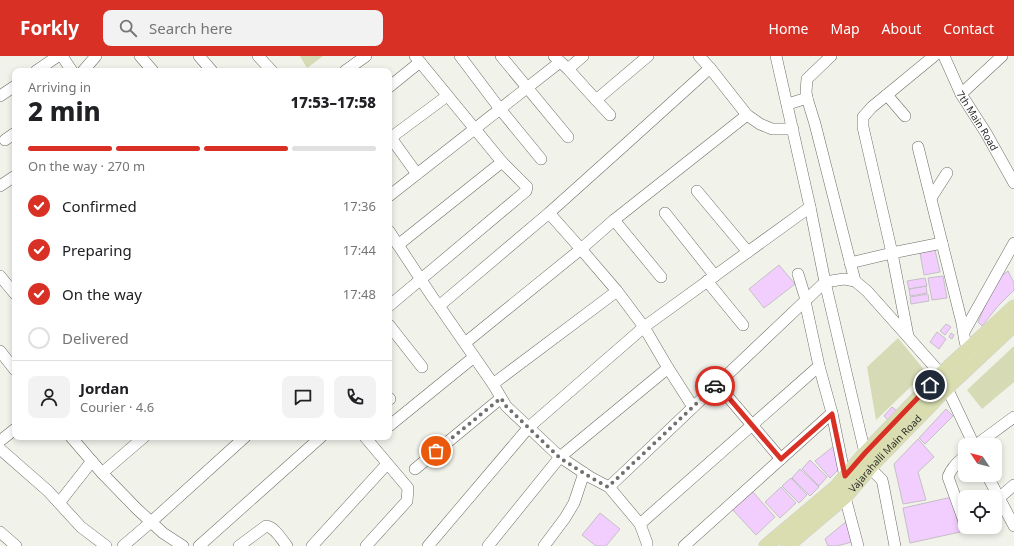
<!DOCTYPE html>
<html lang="en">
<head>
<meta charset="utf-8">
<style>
	:root { --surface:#fff; --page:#f2f2f2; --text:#202124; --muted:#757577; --line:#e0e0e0; --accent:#d93025 }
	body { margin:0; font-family:"Noto Sans",sans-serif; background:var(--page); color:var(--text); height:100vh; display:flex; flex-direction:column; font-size:15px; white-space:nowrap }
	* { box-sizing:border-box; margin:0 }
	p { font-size:13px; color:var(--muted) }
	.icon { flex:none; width:22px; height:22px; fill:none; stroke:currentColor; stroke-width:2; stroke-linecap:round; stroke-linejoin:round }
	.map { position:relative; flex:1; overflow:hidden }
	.panel { position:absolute; left:12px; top:12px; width:380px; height:372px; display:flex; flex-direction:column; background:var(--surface); border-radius:8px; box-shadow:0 2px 6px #0003 }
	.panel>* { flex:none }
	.needle { width:26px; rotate:305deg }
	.tools { position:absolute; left:958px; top:382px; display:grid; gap:8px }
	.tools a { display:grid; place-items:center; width:44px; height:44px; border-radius:8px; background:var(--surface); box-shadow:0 2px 6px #0003; font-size:20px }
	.pin { position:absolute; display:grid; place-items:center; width:34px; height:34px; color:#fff; margin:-17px; border:2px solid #fff; border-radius:50%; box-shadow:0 1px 4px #0007 }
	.courier { position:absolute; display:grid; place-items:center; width:40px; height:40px; margin:-20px; border:3px solid #d93025; border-radius:50%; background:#fff; color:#222; box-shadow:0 1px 5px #0007 }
	.summary em { font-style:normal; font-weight:800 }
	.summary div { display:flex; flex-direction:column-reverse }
	.summary { display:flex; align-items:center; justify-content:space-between; height:68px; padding:0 16px }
	h1 { font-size:26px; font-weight:800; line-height:30px }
	.bar { display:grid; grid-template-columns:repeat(4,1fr); gap:6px 4px; align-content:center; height:48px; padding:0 16px }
	.bar i { height:5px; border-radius:3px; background:var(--line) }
	.bar .active { background:var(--accent) }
	.bar p { grid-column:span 4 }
	.line { display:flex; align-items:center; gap:10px; padding:0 16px; border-top:1px solid var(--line) }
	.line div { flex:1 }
	.round { display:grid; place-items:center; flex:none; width:42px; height:42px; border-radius:8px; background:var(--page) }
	ol { padding:0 16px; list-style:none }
	li { display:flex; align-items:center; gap:12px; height:44px }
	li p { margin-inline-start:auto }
	li .icon { padding:4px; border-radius:50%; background:var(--accent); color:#fff; stroke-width:4 }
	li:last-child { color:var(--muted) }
	li i { width:22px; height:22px; border:2px solid var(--line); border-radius:50% }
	header { display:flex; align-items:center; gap:24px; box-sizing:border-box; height:56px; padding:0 20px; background:var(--accent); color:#fff }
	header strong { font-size:19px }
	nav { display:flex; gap:22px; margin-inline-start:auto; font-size:14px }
	.search { width:280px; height:36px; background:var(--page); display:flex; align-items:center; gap:10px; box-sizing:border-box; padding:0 14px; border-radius:8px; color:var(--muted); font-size:15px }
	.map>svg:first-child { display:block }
	.green { fill:#d7dbb5 }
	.building { fill:#f2cefe; stroke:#c4bfc6 }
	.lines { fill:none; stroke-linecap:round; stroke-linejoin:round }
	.minor-casing { stroke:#6d6e67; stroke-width:12 }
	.major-casing { stroke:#d0d0d0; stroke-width:15 }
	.minor { stroke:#fff; stroke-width:11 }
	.major { stroke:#d9ddb0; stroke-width:14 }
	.done { stroke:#70716c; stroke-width:4; stroke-dasharray:0 7.2 }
	.route { stroke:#d93025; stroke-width:5 }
	.labels { text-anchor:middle; stroke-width:3; stroke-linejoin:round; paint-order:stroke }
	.street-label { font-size:10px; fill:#2a2b28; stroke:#fff }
</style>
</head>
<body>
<header>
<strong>Forkly</strong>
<div class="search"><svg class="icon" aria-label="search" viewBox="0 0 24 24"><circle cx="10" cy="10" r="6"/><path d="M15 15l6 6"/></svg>Search here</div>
<nav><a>Home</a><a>Map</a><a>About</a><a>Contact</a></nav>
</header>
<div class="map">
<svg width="1014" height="490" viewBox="0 0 1014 490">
	<rect width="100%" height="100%" fill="#f1f2ea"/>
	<path class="green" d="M300,0H323L307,12Z
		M898,282L926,316L876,364L867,311Z
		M1014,290V326L982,353L967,334Z"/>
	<path class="building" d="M935,194L940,216L924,219L920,197Z
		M779,209L795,228L764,252L749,233Z
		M1008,215L1014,227V234L998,250L982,270L978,266L996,224Z
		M943,220L947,242L932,244L928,222Z
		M925,222L927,230L909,233L907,225Z
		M926,230L927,237L910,240L909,233Z
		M928,238L929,245L911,248L910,241Z
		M946,268L951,271L945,279L940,275Z
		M937,276L946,283L939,293L930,286Z
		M951,277L954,279L952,283L949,281Z
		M892,351L897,355L888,364L884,360Z
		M946,353L953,360L925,388L919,382Z
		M918,383L934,401L918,416L926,444L903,448L894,408Z
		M834,390L838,414L830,422L815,405Z
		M810,404L827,421L819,430L802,413Z
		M800,413L819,431L810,440L792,422Z
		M791,422L807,439L799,447L782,430Z
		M781,431L796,447L780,462L765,446Z
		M752,435L775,461L756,479L732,453Z
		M952,441L960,476L910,487L903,452Z
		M600,457L620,473L606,490H596L582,479Z
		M848,464L855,485L837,490H828L825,483Z"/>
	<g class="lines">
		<defs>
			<g id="minor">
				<path d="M62,0L72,15"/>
				<path d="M140,0L153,15"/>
				<path d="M199,0L212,15"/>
				<path d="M258,0L272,15"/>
				<path d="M460,0L500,53L541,103"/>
				<path d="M501,0L568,81"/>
				<path d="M554,0L568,13L596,44L648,0"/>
				<path d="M699,0L710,12"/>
				<path d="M776,0L810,151L825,226L865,397L870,412L882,424L883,428L895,490"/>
				<path id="s1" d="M944,0L961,38L986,77L1014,127"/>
				<path d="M568,13L583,0"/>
				<path d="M36,15L58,0"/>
				<path d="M83,15L96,0"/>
				<path d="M345,15L366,0"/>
				<path d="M389,31L420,6"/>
				<path d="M961,38L1002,0"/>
				<path d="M887,39L905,60"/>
				<path d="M0,40L15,30"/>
				<path d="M807,42L806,36L807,23L831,0"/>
				<path d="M596,44L610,59"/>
				<path d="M788,48L807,42L815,68L855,225"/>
				<path d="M391,82L417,118"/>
				<path d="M389,83L447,40"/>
				<path d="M5,84L15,77"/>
				<path d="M918,91L962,267C964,278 964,290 971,299"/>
				<path d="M0,130L15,120"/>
				<path d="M697,135L748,196"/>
				<path d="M389,140L560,6"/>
				<path d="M931,142L947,117"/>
				<path d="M549,157L581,193L614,164L747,59"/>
				<path d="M665,157L715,220"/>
				<path d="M614,164L661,221"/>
				<path d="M389,175L433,242L439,250L493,328L506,350L560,401L590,421L609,431L825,226L844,223L855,225L867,235L941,318L947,332L974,389"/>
				<path d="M398,189L502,106"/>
				<path d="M850,207L892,197L942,187"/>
				<path d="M798,218L806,244"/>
				<path d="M0,220L15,238"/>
				<path d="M707,225L743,269"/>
				<path d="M805,245L819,310L832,357L845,421"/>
				<path d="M389,250L526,135L527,131L502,106L415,0"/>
				<path d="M439,250L549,157L627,87L710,12L747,59L760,68L772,73H793"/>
				<path d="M389,269L422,311"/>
				<path d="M964,276L1014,187"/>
				<path d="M908,280L892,197L863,71V61L872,51L934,0"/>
				<path d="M465,287L581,193L617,235L644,271L668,312L693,351"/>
				<path d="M0,295L15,314"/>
				<path d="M493,328L617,235"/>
				<path d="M717,328L781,403"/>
				<path d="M389,342L390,343"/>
				<path d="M389,370L474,301"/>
				<path d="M71,381L102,417L137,453L163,477L183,490"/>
				<path d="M365,381L408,432L407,445L366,490"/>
				<path d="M0,385L15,373"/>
				<path d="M976,389L1014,361"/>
				<path d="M0,393L48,435L81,471L106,490"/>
				<path d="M415,413L501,342"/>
				<path d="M102,417L144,381"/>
				<path d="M987,419L1014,470"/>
				<path d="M609,431L640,468L647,487V490"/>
				<path d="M845,441L858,490"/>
				<path d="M999,442L1014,429"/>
				<path d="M59,447L92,405"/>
				<path d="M640,468L819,310"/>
				<path d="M965,468L948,421C951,412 958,406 965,400"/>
				<path d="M0,476L16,490"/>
				<path d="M123,490L151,466L245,381"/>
				<path d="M199,490L321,381"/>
				<path d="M239,490L266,470C275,471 281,483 287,490"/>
				<path d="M312,490L387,408"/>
				<path d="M428,490L529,371L644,271L810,151"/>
				<path d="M488,490L560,401L668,312"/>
				<path d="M544,490L565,462L574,447L584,417"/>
				<path d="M684,490L832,357"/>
			</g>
			<g id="major">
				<path d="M766,490L836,431L865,397L941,318L1014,251"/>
				<path id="s2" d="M787,490L845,441L875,406L951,328L1014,269"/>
			</g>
		</defs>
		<use href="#minor" class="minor-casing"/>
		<use href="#major" class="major-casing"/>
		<use href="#minor" class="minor"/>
		<use href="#major" class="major"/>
	</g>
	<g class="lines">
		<path class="done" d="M436,395L501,342L506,350L560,402L590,421L608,431L715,330"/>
		<path class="route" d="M715,330L717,328L781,403L832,358L845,420L865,397L930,329"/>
	</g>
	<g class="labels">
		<g class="street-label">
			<text dy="4" stroke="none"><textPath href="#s1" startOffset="73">7th Main Road</textPath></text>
			<text dy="4" stroke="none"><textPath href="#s2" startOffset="135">Vajarahalli Main Road</textPath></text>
		</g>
	</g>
</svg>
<div class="tools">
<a><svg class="needle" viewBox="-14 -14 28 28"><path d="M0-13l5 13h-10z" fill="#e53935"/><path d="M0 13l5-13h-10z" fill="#757577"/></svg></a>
<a><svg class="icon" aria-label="locate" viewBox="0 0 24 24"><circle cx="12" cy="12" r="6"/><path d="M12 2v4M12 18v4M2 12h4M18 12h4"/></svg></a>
</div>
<div class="pin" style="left:436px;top:395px;background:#ea580c"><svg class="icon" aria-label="bag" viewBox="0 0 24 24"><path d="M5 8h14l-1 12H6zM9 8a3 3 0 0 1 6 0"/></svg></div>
<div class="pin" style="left:930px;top:329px;background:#1f2937"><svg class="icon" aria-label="home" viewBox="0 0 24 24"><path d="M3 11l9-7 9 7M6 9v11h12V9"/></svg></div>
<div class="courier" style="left:715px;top:330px"><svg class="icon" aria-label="car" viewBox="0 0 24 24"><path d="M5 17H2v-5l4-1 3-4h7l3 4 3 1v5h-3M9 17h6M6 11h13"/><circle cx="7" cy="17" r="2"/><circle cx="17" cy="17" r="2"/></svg></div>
<section class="panel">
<div class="summary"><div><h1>2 min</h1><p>Arriving in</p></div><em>17:53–17:58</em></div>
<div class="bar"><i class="active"></i><i class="active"></i><i class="active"></i><i></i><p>On the way · 270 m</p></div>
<ol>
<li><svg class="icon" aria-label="check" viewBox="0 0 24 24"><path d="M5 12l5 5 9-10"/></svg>Confirmed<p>17:36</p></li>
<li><svg class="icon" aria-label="check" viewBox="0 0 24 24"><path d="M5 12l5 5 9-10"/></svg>Preparing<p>17:44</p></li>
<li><svg class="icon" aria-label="check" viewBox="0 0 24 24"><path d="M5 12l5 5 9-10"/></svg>On the way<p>17:48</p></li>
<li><i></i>Delivered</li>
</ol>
<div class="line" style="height:72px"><a class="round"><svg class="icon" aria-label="person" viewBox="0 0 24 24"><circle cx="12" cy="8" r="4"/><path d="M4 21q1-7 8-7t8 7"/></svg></a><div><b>Jordan</b><p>Courier · 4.6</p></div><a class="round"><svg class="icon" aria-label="chat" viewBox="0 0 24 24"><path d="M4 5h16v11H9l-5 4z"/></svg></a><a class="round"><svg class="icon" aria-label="phone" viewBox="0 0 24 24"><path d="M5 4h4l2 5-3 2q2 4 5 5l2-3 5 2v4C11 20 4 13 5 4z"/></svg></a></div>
</section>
</div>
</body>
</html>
